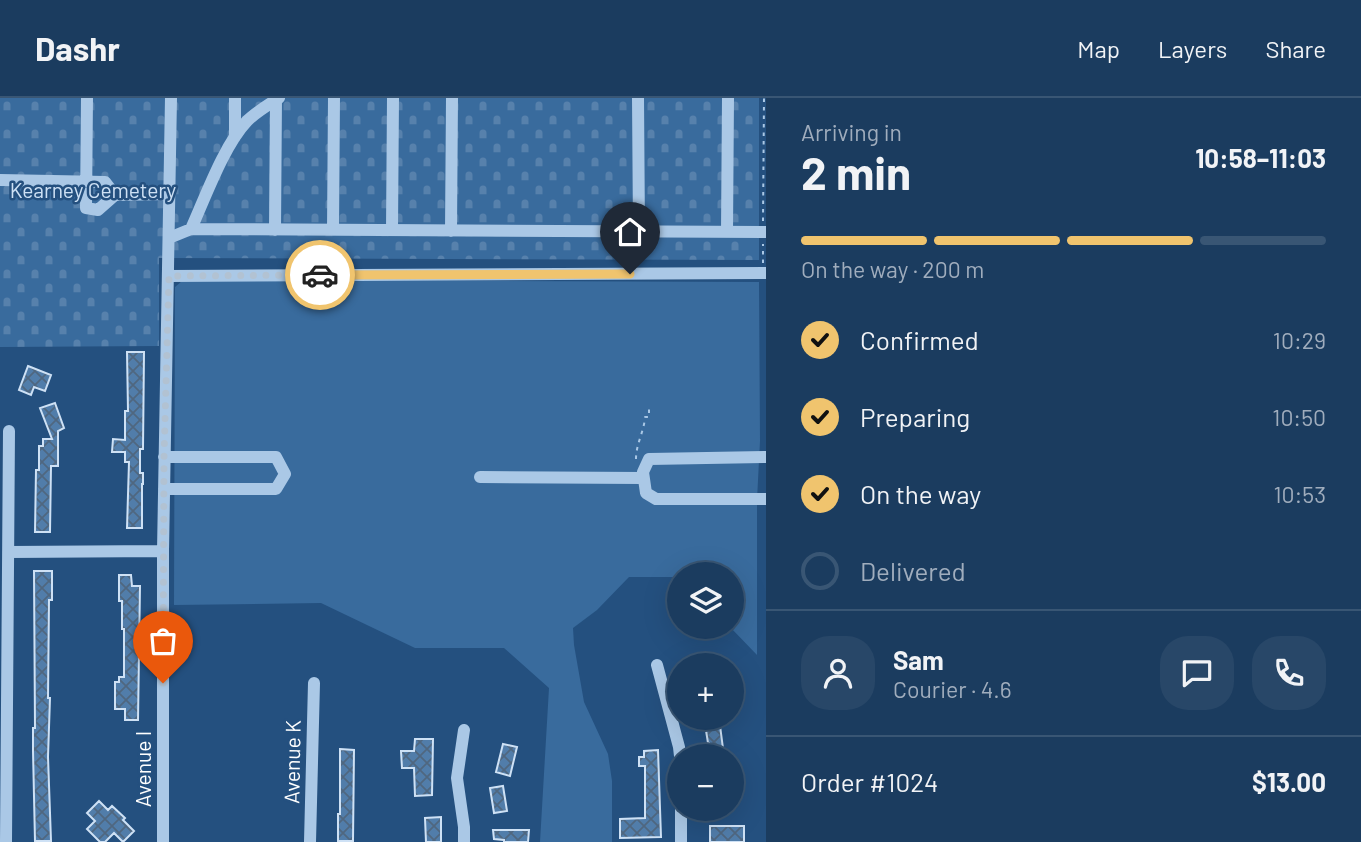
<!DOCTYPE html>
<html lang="en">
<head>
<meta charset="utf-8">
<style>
	:root { --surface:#1b3c5f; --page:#284768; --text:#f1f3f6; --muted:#a0adbd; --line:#395674; --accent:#f0c46e }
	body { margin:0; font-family:Barlow,sans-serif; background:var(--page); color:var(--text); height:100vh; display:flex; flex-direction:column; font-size:26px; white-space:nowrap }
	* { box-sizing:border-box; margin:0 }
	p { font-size:23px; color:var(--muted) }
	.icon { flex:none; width:38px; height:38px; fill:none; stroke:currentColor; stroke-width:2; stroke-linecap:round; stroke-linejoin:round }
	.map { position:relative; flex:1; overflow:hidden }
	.side { display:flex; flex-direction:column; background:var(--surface); width:595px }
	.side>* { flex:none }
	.tools { position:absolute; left:667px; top:464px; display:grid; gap:14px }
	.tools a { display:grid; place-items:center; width:77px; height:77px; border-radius:50%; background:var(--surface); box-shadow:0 7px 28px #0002,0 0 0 2px var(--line); font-size:35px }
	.pin { position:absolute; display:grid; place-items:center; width:60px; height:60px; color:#fff; margin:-72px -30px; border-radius:50% 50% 50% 0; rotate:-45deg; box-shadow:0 0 7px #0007 }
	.pin .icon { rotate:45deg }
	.courier { position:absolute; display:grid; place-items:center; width:70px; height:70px; margin:-35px; border:5px solid #f0c46e; border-radius:50%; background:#fff; color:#222; box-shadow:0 2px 9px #0007 }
	.overview em { font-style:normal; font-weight:700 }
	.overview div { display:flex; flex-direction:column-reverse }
	.overview { display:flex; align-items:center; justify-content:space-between; height:119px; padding:0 35px }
	h1 { font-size:46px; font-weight:700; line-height:52px }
	.bar { display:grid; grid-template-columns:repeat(4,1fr); gap:10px 7px; align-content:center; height:84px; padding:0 35px }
	.bar i { height:9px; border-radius:5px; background:var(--line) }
	.bar .current { background:var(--accent) }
	.bar p { grid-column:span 4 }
	.line { display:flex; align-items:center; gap:18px; padding:0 35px; border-top:2px solid var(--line) }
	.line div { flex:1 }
	.round { display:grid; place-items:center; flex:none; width:74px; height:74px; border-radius:28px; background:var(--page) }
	ol { padding:0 35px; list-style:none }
	li { display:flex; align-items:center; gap:21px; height:77px }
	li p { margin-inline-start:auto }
	li .icon { padding:7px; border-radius:50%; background:var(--accent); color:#111; stroke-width:4 }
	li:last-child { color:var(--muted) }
	li i { width:38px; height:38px; border:4px solid var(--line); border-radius:50% }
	header { display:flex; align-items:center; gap:42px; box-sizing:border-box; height:98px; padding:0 35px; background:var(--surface); border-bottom:2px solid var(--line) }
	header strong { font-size:33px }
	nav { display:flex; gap:38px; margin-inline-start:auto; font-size:24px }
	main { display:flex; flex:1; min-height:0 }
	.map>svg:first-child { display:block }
	.cemetery { fill:url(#cemetery-stones) }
	.park { fill:#396b9d }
	.building { fill:url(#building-cross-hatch); stroke:#cee1f5; stroke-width:2 }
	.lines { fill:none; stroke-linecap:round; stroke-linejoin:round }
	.path { stroke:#aac8e6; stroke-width:2; stroke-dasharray:3.5 5; stroke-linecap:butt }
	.minor { stroke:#aac8e6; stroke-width:12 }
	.done { stroke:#b2c2d2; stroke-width:7; stroke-dasharray:0 12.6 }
	.route { stroke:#f0c46e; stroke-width:9 }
	.labels { text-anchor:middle; stroke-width:5; stroke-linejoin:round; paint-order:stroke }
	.park-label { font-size:21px; fill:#cee1f5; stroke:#24507f }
	.street-label { font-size:21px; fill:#fff; stroke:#24507f }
</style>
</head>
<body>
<header>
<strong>Dashr</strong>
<nav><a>Map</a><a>Layers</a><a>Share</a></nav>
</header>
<main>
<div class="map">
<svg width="766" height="744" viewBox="0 0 766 744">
	<defs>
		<pattern id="cemetery-stones" width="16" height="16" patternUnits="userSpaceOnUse" patternTransform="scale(1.75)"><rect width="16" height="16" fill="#396b9d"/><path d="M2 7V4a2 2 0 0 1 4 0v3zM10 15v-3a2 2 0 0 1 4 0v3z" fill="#5781ac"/></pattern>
		<pattern id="building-cross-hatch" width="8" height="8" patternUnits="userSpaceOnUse" patternTransform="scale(1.75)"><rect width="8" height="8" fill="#517daa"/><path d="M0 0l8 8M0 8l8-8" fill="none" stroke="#4f6780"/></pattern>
	</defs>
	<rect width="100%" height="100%" fill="#24507f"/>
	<path class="cemetery" d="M0,0H759V162L159,160V248L0,249Z"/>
	<path class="park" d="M193,182L759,184L760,343L757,402V557L730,529L732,528V476H679V479H629L597,512L573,530L574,547L584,604L608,656L612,683V744H540L549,590L504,550H415L321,505L174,507L175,189L182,183Z"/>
	<path class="building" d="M127,254H144L143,351H140V375H143V386H142V430H127L129,364H125V354H112L113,341L125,342V313H128Z
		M28,268L51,277L45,293L34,289L31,297L19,292Z
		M55,305L64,330L58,333V368H51L50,434H35L36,372H39V348H43V341H52L40,310Z
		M34,473H52V502H49L48,600H50L48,659L51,743H35L33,653V630H35Z
		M119,477H131L132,488H140L138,622H125V611H115V584H119V579H124V531H122V503H119Z
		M704,620H719L724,658H709V645H708Z
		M415,641H433L432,697L415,698L414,670H402L401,653H414Z
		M503,646L517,649L510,678L496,674Z
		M340,651L354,652L353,743H338V716H340Z
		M658,652L661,739L620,740V721L645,720V668H639V659H644V653Z
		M503,688L507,713L494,715L490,690Z
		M99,703L108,712L112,708L125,720L123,722L134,733L123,744L114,735L105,744H100L87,731L95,723L87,715Z
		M441,719V744H426L425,720Z
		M710,728H744V744H710Z
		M493,732H529L528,744H504V742L494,741Z"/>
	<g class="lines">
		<path class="path" d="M763,123L764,0
			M763,165V146
			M636,361C636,346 644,334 645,319H649V311"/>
		<path class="minor" d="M87,0L86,110L98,112L115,97
			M638,0L639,134
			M235,39V0
			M0,82L105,84L115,97L169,96
			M191,131C205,100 224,47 247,23C256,14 268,7 279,0
			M275,132L276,0
			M333,132L334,0
			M392,132L393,0
			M451,133L452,0
			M727,134L728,0
			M169,140L191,131L766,134
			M169,178L766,175
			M766,359L649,361L643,374L646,395L656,401H766
			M480,379L643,380
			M164,391H276L285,376L276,359H164
			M9,454L163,453
			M657,567L679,649L680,658
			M464,632L457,680L464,729V744
			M681,710V744
			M6,744L9,333
			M163,744V453L171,0
			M310,744L314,585"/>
	</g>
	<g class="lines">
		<path class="done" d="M163,585L164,359L169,178L320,177"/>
		<path class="route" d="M320,177L630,176"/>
	</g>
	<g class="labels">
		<g class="park-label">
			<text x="93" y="100">Kearney Cemetery</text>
		</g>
		<g class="street-label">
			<text transform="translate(293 664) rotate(-89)" y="7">Avenue K</text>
			<text transform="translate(144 671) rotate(-90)" y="7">Avenue I</text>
		</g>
	</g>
</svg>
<div class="tools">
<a><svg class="icon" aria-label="layers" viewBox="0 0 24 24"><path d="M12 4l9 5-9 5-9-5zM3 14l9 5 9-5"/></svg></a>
<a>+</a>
<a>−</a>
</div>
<div class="pin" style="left:163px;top:585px;background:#ea580c"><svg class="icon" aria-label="bag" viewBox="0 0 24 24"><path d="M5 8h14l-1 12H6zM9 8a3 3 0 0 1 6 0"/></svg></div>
<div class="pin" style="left:630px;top:176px;background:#1f2937"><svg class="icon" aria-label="home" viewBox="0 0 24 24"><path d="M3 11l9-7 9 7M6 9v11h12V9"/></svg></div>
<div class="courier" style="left:320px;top:177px"><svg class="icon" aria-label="car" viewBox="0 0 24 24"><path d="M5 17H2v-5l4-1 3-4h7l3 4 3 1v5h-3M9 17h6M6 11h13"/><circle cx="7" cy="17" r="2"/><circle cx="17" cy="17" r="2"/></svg></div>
</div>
<section class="side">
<div class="overview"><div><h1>2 min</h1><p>Arriving in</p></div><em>10:58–11:03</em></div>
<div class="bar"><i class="current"></i><i class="current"></i><i class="current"></i><i></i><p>On the way · 200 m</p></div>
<ol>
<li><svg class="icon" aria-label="check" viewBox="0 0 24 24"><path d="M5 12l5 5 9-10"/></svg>Confirmed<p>10:29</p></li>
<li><svg class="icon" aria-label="check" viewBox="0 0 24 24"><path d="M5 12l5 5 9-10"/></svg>Preparing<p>10:50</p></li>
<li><svg class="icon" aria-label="check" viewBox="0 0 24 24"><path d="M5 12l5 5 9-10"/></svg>On the way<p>10:53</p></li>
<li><i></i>Delivered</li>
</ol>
<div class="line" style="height:126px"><a class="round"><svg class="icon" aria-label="person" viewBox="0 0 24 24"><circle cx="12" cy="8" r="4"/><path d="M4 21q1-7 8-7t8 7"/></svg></a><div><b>Sam</b><p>Courier · 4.6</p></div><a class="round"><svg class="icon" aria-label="chat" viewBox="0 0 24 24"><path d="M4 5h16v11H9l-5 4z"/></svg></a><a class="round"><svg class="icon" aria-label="phone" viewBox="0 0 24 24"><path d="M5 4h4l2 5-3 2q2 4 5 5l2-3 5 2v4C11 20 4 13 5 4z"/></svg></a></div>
<div class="line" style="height:91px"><div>Order #1024</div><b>$13.00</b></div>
</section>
</main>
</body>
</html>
